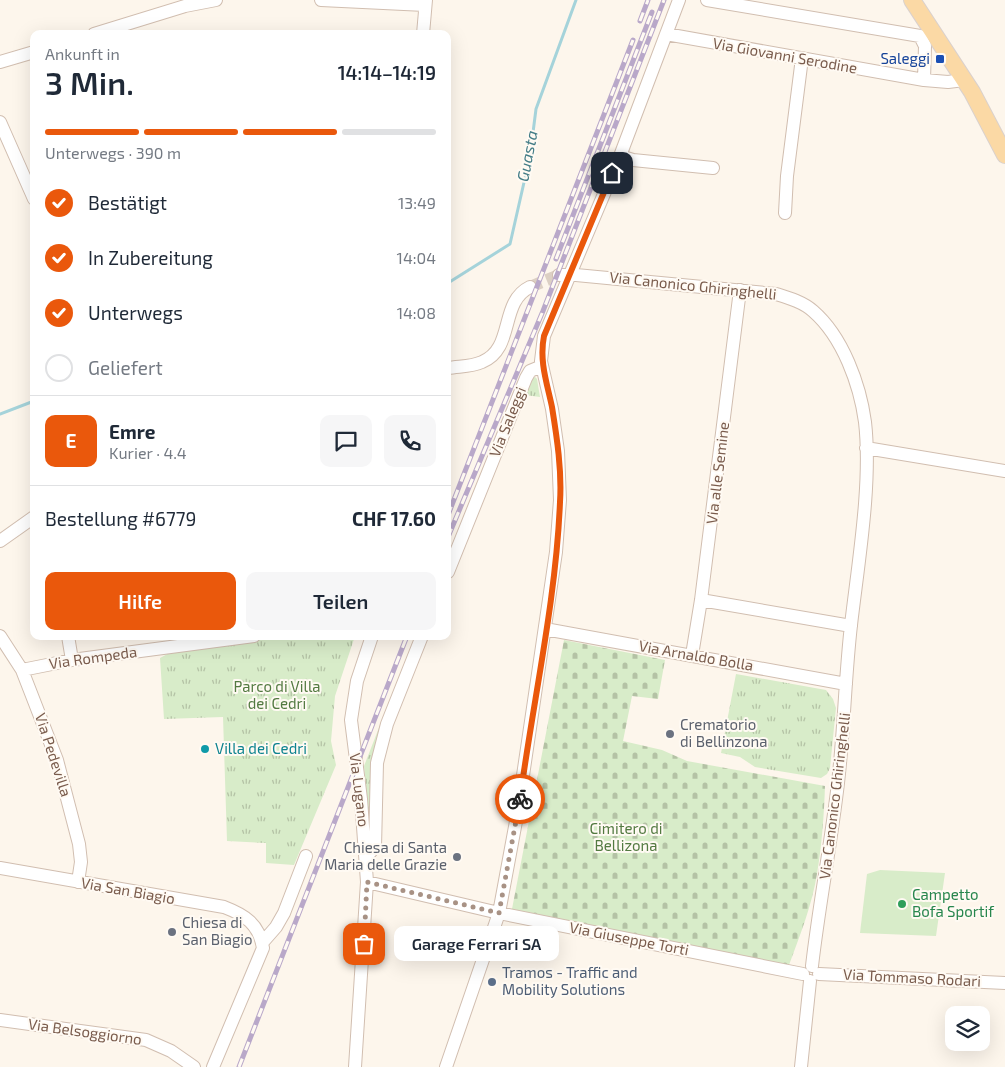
<!DOCTYPE html>
<html lang="de">
<head>
<meta charset="utf-8">
<style>
	:root { --surface:#fff; --page:#f6f6f7; --text:#1f2937; --muted:#747a83; --line:#e0e1e3; --accent:#ea580c }
	body { margin:0; font-family:"Exo 2",sans-serif; background:var(--page); color:var(--text); height:100vh; display:flex; flex-direction:column; font-size:19px; white-space:nowrap }
	* { box-sizing:border-box; margin:0 }
	p { font-size:16px; color:var(--muted) }
	.icon { flex:none; width:28px; height:28px; fill:none; stroke:currentColor; stroke-width:2; stroke-linecap:round; stroke-linejoin:round }
	.map { position:relative; flex:1; overflow:hidden }
	.side { position:absolute; left:30px; top:30px; width:421px; height:610px; display:flex; flex-direction:column; background:var(--surface); border-radius:10px; box-shadow:0 5px 20px #0002 }
	.side>* { flex:none }
	.tools { position:absolute; left:945px; top:1006px; display:grid; gap:10px }
	.tools a { display:grid; place-items:center; width:45px; height:45px; border-radius:10px; background:var(--surface); box-shadow:0 5px 20px #0002; font-size:25px }
	.pin { position:absolute; display:grid; place-items:center; width:42px; height:42px; color:#fff; margin:-21px; border-radius:10px; box-shadow:0 2px 8px #0006 }
	.courier { position:absolute; display:grid; place-items:center; width:50px; height:50px; margin:-25px; border:4px solid #ea580c; border-radius:50%; background:#fff; color:#222; box-shadow:0 1px 6px #0007 }
	.bubble { position:absolute; height:35px; border-radius:10px; background:var(--surface); box-shadow:0 5px 20px #0002; font-size:16px; font-weight:600; line-height:35px; text-align:center }
	.summary em { font-style:normal; font-weight:600 }
	.summary div { display:flex; flex-direction:column-reverse }
	.summary { display:flex; align-items:center; justify-content:space-between; height:85px; padding:0 15px }
	h1 { font-size:32px; font-weight:600; line-height:38px }
	.bar { display:grid; grid-template-columns:repeat(4,1fr); gap:8px 5px; align-content:center; height:60px; padding:0 15px }
	.bar i { height:6px; border-radius:4px; background:var(--line) }
	.bar .on { background:var(--accent) }
	.bar p { grid-column:span 4 }
	.line { display:flex; align-items:center; gap:12px; padding:0 15px; border-top:1px solid var(--line) }
	.line div { flex:1 }
	.round { display:grid; place-items:center; flex:none; width:52px; height:52px; border-radius:10px; background:var(--page) }
	ol { padding:0 15px; list-style:none }
	li { display:flex; align-items:center; gap:15px; height:55px }
	li p { margin-inline-start:auto }
	li .icon { padding:5px; border-radius:50%; background:var(--accent); color:#fff; stroke-width:4 }
	li:last-child { color:var(--muted) }
	li i { width:28px; height:28px; border:2px solid var(--line); border-radius:50% }
	.action { display:flex; gap:10px; margin-top:auto; padding:10px 15px }
	.action a { flex:1; height:58px; border-radius:10px; background:var(--accent); color:#fff; font-size:20px; font-weight:600; line-height:58px; text-align:center }
	.action a+a { background:var(--page); color:var(--text) }
	.map>svg:first-child { display:block }
	.grass { fill:url(#grass-tufts) }
	.cemetery { fill:url(#cemetery-stones) }
	.garden { fill:#d8ecc9 }
	.lines { fill:none; stroke-linecap:round; stroke-linejoin:round }
	.stream { stroke:#a5d3da; stroke-width:3 }
	.minor-tunnel { stroke:#dcd0c4; stroke-width:12; stroke-dasharray:12 6; stroke-linecap:butt }
	.minor-casing { stroke:#d1beb0; stroke-width:14 }
	.major-casing { stroke:#dad1cd; stroke-width:18 }
	.minor { stroke:#fff; stroke-width:12 }
	.major { stroke:#fbd9a5; stroke-width:16 }
	.rail-casing { stroke:#b9a8c9; stroke-width:5 }
	.rail { stroke:#fffaf3; stroke-width:3; stroke-dasharray:9; stroke-linecap:butt }
	.done { stroke:#a89285; stroke-width:5; stroke-dasharray:0 9 }
	.route { stroke:#ea580c; stroke-width:6 }
	.transit-dot { fill:#1a4fb4; stroke:#fffaf3; stroke-width:2 }
	.worship-dot { fill:#6b7280; stroke:#fffaf3; stroke-width:2 }
	.culture-dot { fill:#0f9aa8; stroke:#fffaf3; stroke-width:2 }
	.leisure-dot { fill:#2e9e5b; stroke:#fffaf3; stroke-width:2 }
	.service-dot { fill:#5c6f8a; stroke:#fffaf3; stroke-width:2 }
	.labels { text-anchor:middle; stroke-width:4; stroke-linejoin:round; paint-order:stroke }
	.street-label { font-size:15px; fill:#7a5c4d; stroke:#fffaf3 }
	.transit-label { font-size:15px; fill:#164399; stroke:#fffaf3; text-anchor:end }
	.park-label { font-size:15px; fill:#537a41; stroke:#fffaf3 }
	.worship-label { font-size:15px; fill:#5b616d; stroke:#fffaf3; text-anchor:start }
	.culture-label { font-size:15px; fill:#0d838f; stroke:#fffaf3; text-anchor:start }
	.leisure-label { font-size:15px; fill:#27864d; stroke:#fffaf3; text-anchor:start }
	.service-label { font-size:15px; fill:#4e5e75; stroke:#fffaf3; text-anchor:start }
	.water-label { font-size:16px; font-style:italic; fill:#437c86; stroke:#fffaf3 }
</style>
</head>
<body>
<div class="map">
<svg width="1005" height="1067" viewBox="0 0 1005 1067">
	<defs>
		<pattern id="grass-tufts" width="24" height="20" patternUnits="userSpaceOnUse" patternTransform="scale(1.25)"><rect width="24" height="20" fill="#d8ecc9"/><path d="M3 7l-1-3M5 7V3M7 7l1-3M15 17l-1-3M17 17v-4M19 17l1-3" fill="none" stroke="#b4c2a5"/></pattern>
		<pattern id="cemetery-stones" width="16" height="16" patternUnits="userSpaceOnUse" patternTransform="scale(1.25)"><rect width="16" height="16" fill="#d8ecc9"/><path d="M2 7V4a2 2 0 0 1 4 0v3zM10 15v-3a2 2 0 0 1 4 0v3z" fill="#b4c2a5"/></pattern>
	</defs>
	<rect width="100%" height="100%" fill="#fdf6ec"/>
	<path class="grass" d="M535,377L537,379L540,397L525,395L532,378Z
		M264,636H354V639L335,696L331,741L336,765L294,865L266,863V843L227,841L223,717L164,719L160,658L173,651Z
		M736,674L826,690L833,699L836,708L830,768L827,774L821,778L755,767L740,757L721,753Z
		M382,720H384L371,847L364,766Z"/>
	<path class="cemetery" d="M564,640L665,660L658,699L632,696L623,741L662,750L687,761L825,786C824,815 822,844 817,874C812,905 800,935 789,965L512,909Z"/>
	<path class="garden" d="M880,870L945,873L936,936L860,933L867,874Z"/>
	<g class="lines">
		<path class="stream" d="M448,283L510,244L530,156L536,109L576,0
			M0,414L34,401"/>
		<path class="minor-tunnel" d="M530,287L559,275"/>
		<defs>
			<path id="minor" d="M321,0L425,5
				M707,0L920,36L925,46L924,80
				M94,34L185,6L216,0
				M423,34L426,0
				M666,34L924,80L948,82L964,80
				M0,62L34,52
				M0,122L34,199
				M620,156L633,160L713,168
				M785,213L787,176L802,58
				M559,275H576L776,294C789,298 803,302 813,311C843,337 860,385 865,422C872,483 858,564 851,625C845,678 844,731 838,783C831,844 819,905 812,966
				M448,368C459,366 471,367 482,362C515,349 499,302 530,287
				M866,448L1005,471
				M0,541L34,517
				M448,572L526,378L530,371L542,366
				M701,600L851,626
				M545,629L846,684
				M0,636L22,670L57,760L79,844L81,862L78,882
				M68,636L72,660
				M692,655L701,600L740,290
				M22,670L72,660L254,636
				M366,857L375,847L377,763L387,724L422,636
				M0,868L224,907C245,915 259,924 263,948L213,1067
				M367,882L499,913L803,974
				M262,943L276,927L284,913L306,856
				M819,974L1005,983
				M0,1020L146,1040L171,1051L194,1067
				M355,1067L367,882L361,799L351,720L357,681L372,636
				M446,1067L499,913L517,816L556,552L560,500L558,451L552,409L541,361L544,336L620,156L679,0
				M801,1067L810,981"/>
			<path id="major" d="M912,0L972,92L1005,155"/>
		</defs>
		<use href="#minor" class="minor-casing"/>
		<use href="#major" class="major-casing"/>
		<use href="#minor" class="minor"/>
		<use href="#major" class="major"/>
		<defs>
			<path id="rail" d="M640,21L648,0
				M556,259L652,12
				M448,515L633,40
				M448,537L543,311L664,0
				M239,1067L407,636"/>
		</defs>
		<use href="#rail" class="rail-casing"/>
		<use href="#rail" class="rail"/>
	</g>
	<g class="lines">
		<path class="done" d="M364,944L367,882L499,913L520,799"/>
		<path class="route" d="M520,799C533,701 556,601 560,502C562,471 557,438 552,407C547,383 539,361 544,336L612,173"/>
	</g>
	<rect class="transit-dot" x="935" y="54" width="10" height="10" rx="2.5"/>
	<g class="worship-dot">
		<circle cx="670" cy="734" r="5"/>
		<circle cx="457" cy="857" r="5"/>
		<circle cx="172" cy="932" r="5"/>
	</g>
	<circle class="culture-dot" cx="205" cy="749" r="5"/>
	<circle class="leisure-dot" cx="902" cy="904" r="5"/>
	<circle class="service-dot" cx="492" cy="982" r="5"/>
	<g class="labels">
		<g class="street-label">
			<text transform="translate(785 56) rotate(10)" y="5">Via Giovanni Serodine</text>
			<text transform="translate(693 286) rotate(6)" y="5">Via Canonico Ghiringhelli</text>
			<text transform="translate(508 422) rotate(-68)" y="5">Via Saleggi</text>
			<text transform="translate(718 473) rotate(-83)" y="5">Via alle Semine</text>
			<text transform="translate(696 656) rotate(10)" y="5">Via Arnaldo Bolla</text>
			<text transform="translate(93 658) rotate(-8)" y="5">Via Rompeda</text>
			<text transform="translate(53 755) rotate(72)" y="5">Via Pedevilla</text>
			<text transform="translate(359 790) rotate(83)" y="5">Via Lugano</text>
			<text transform="translate(835 796) rotate(-83)" y="5">Via Canonico Ghiringhelli</text>
			<text transform="translate(128 891) rotate(10)" y="5">Via San Biagio</text>
			<text transform="translate(629 939) rotate(11)" y="5">Via Giuseppe Torti</text>
			<text transform="translate(912 978) rotate(3)" y="5">Via Tommaso Rodari</text>
			<text transform="translate(85 1032) rotate(8)" y="5">Via Belsoggiorno</text>
		</g>
		<g class="transit-label">
			<text x="930" y="64">Saleggi</text>
		</g>
		<g class="park-label">
			<text x="277" y="692">Parco di Villa<tspan x="277" dy="17">dei Cedri</tspan></text>
			<text x="626" y="834">Cimitero di<tspan x="626" dy="17">Bellizona</tspan></text>
		</g>
		<g class="worship-label">
			<text x="680" y="730">Crematorio<tspan x="680" dy="17">di Bellinzona</tspan></text>
			<text x="447" y="853" text-anchor="end">Chiesa di Santa<tspan x="447" dy="17">Maria delle Grazie</tspan></text>
			<text x="182" y="928">Chiesa di<tspan x="182" dy="17">San Biagio</tspan></text>
		</g>
		<g class="culture-label">
			<text x="215" y="754">Villa dei Cedri</text>
		</g>
		<g class="leisure-label">
			<text x="912" y="900">Campetto<tspan x="912" dy="17">Bofa Sportif</tspan></text>
		</g>
		<g class="service-label">
			<text x="502" y="978">Tramos - Traffic and<tspan x="502" dy="17">Mobility Solutions</tspan></text>
		</g>
		<g class="water-label">
			<text transform="translate(527 156) rotate(-79)" y="6">Guasta</text>
		</g>
	</g>
</svg>
<div class="tools">
<a><svg class="icon" aria-label="layers" viewBox="0 0 24 24"><path d="M12 4l9 5-9 5-9-5zM3 14l9 5 9-5"/></svg></a>
</div>
<div class="pin" style="left:364px;top:944px;background:#ea580c"><svg class="icon" aria-label="bag" viewBox="0 0 24 24"><path d="M5 8h14l-1 12H6zM9 8a3 3 0 0 1 6 0"/></svg></div>
<div class="pin" style="left:612px;top:173px;background:#1f2937"><svg class="icon" aria-label="home" viewBox="0 0 24 24"><path d="M3 11l9-7 9 7M6 9v11h12V9"/></svg></div>
<div class="courier" style="left:520px;top:799px"><svg class="icon" aria-label="bike" viewBox="0 0 24 24"><circle cx="6" cy="16" r="4"/><circle cx="18" cy="16" r="4"/><path d="M6 16l4-8h5l3 8M10 8l3 8H6M13 5h3"/></svg></div>
<div class="bubble" style="left:394px;top:926px;width:165px">Garage Ferrari SA</div>
<section class="side">
<div class="summary"><div><h1>3 Min.</h1><p>Ankunft in</p></div><em>14:14–14:19</em></div>
<div class="bar"><i class="on"></i><i class="on"></i><i class="on"></i><i></i><p>Unterwegs · 390 m</p></div>
<ol>
<li><svg class="icon" aria-label="check" viewBox="0 0 24 24"><path d="M5 12l5 5 9-10"/></svg>Bestätigt<p>13:49</p></li>
<li><svg class="icon" aria-label="check" viewBox="0 0 24 24"><path d="M5 12l5 5 9-10"/></svg>In Zubereitung<p>14:04</p></li>
<li><svg class="icon" aria-label="check" viewBox="0 0 24 24"><path d="M5 12l5 5 9-10"/></svg>Unterwegs<p>14:08</p></li>
<li><i></i>Geliefert</li>
</ol>
<div class="line" style="height:90px"><b class="round" style="background:var(--accent);color:#fff">E</b><div><b>Emre</b><p>Kurier · 4.4</p></div><a class="round"><svg class="icon" aria-label="chat" viewBox="0 0 24 24"><path d="M4 5h16v11H9l-5 4z"/></svg></a><a class="round"><svg class="icon" aria-label="phone" viewBox="0 0 24 24"><path d="M5 4h4l2 5-3 2q2 4 5 5l2-3 5 2v4C11 20 4 13 5 4z"/></svg></a></div>
<div class="line" style="height:65px"><div>Bestellung #6779</div><b>CHF 17.60</b></div>
<div class="action"><a>Hilfe</a><a>Teilen</a></div>
</section>
</div>
</body>
</html>
